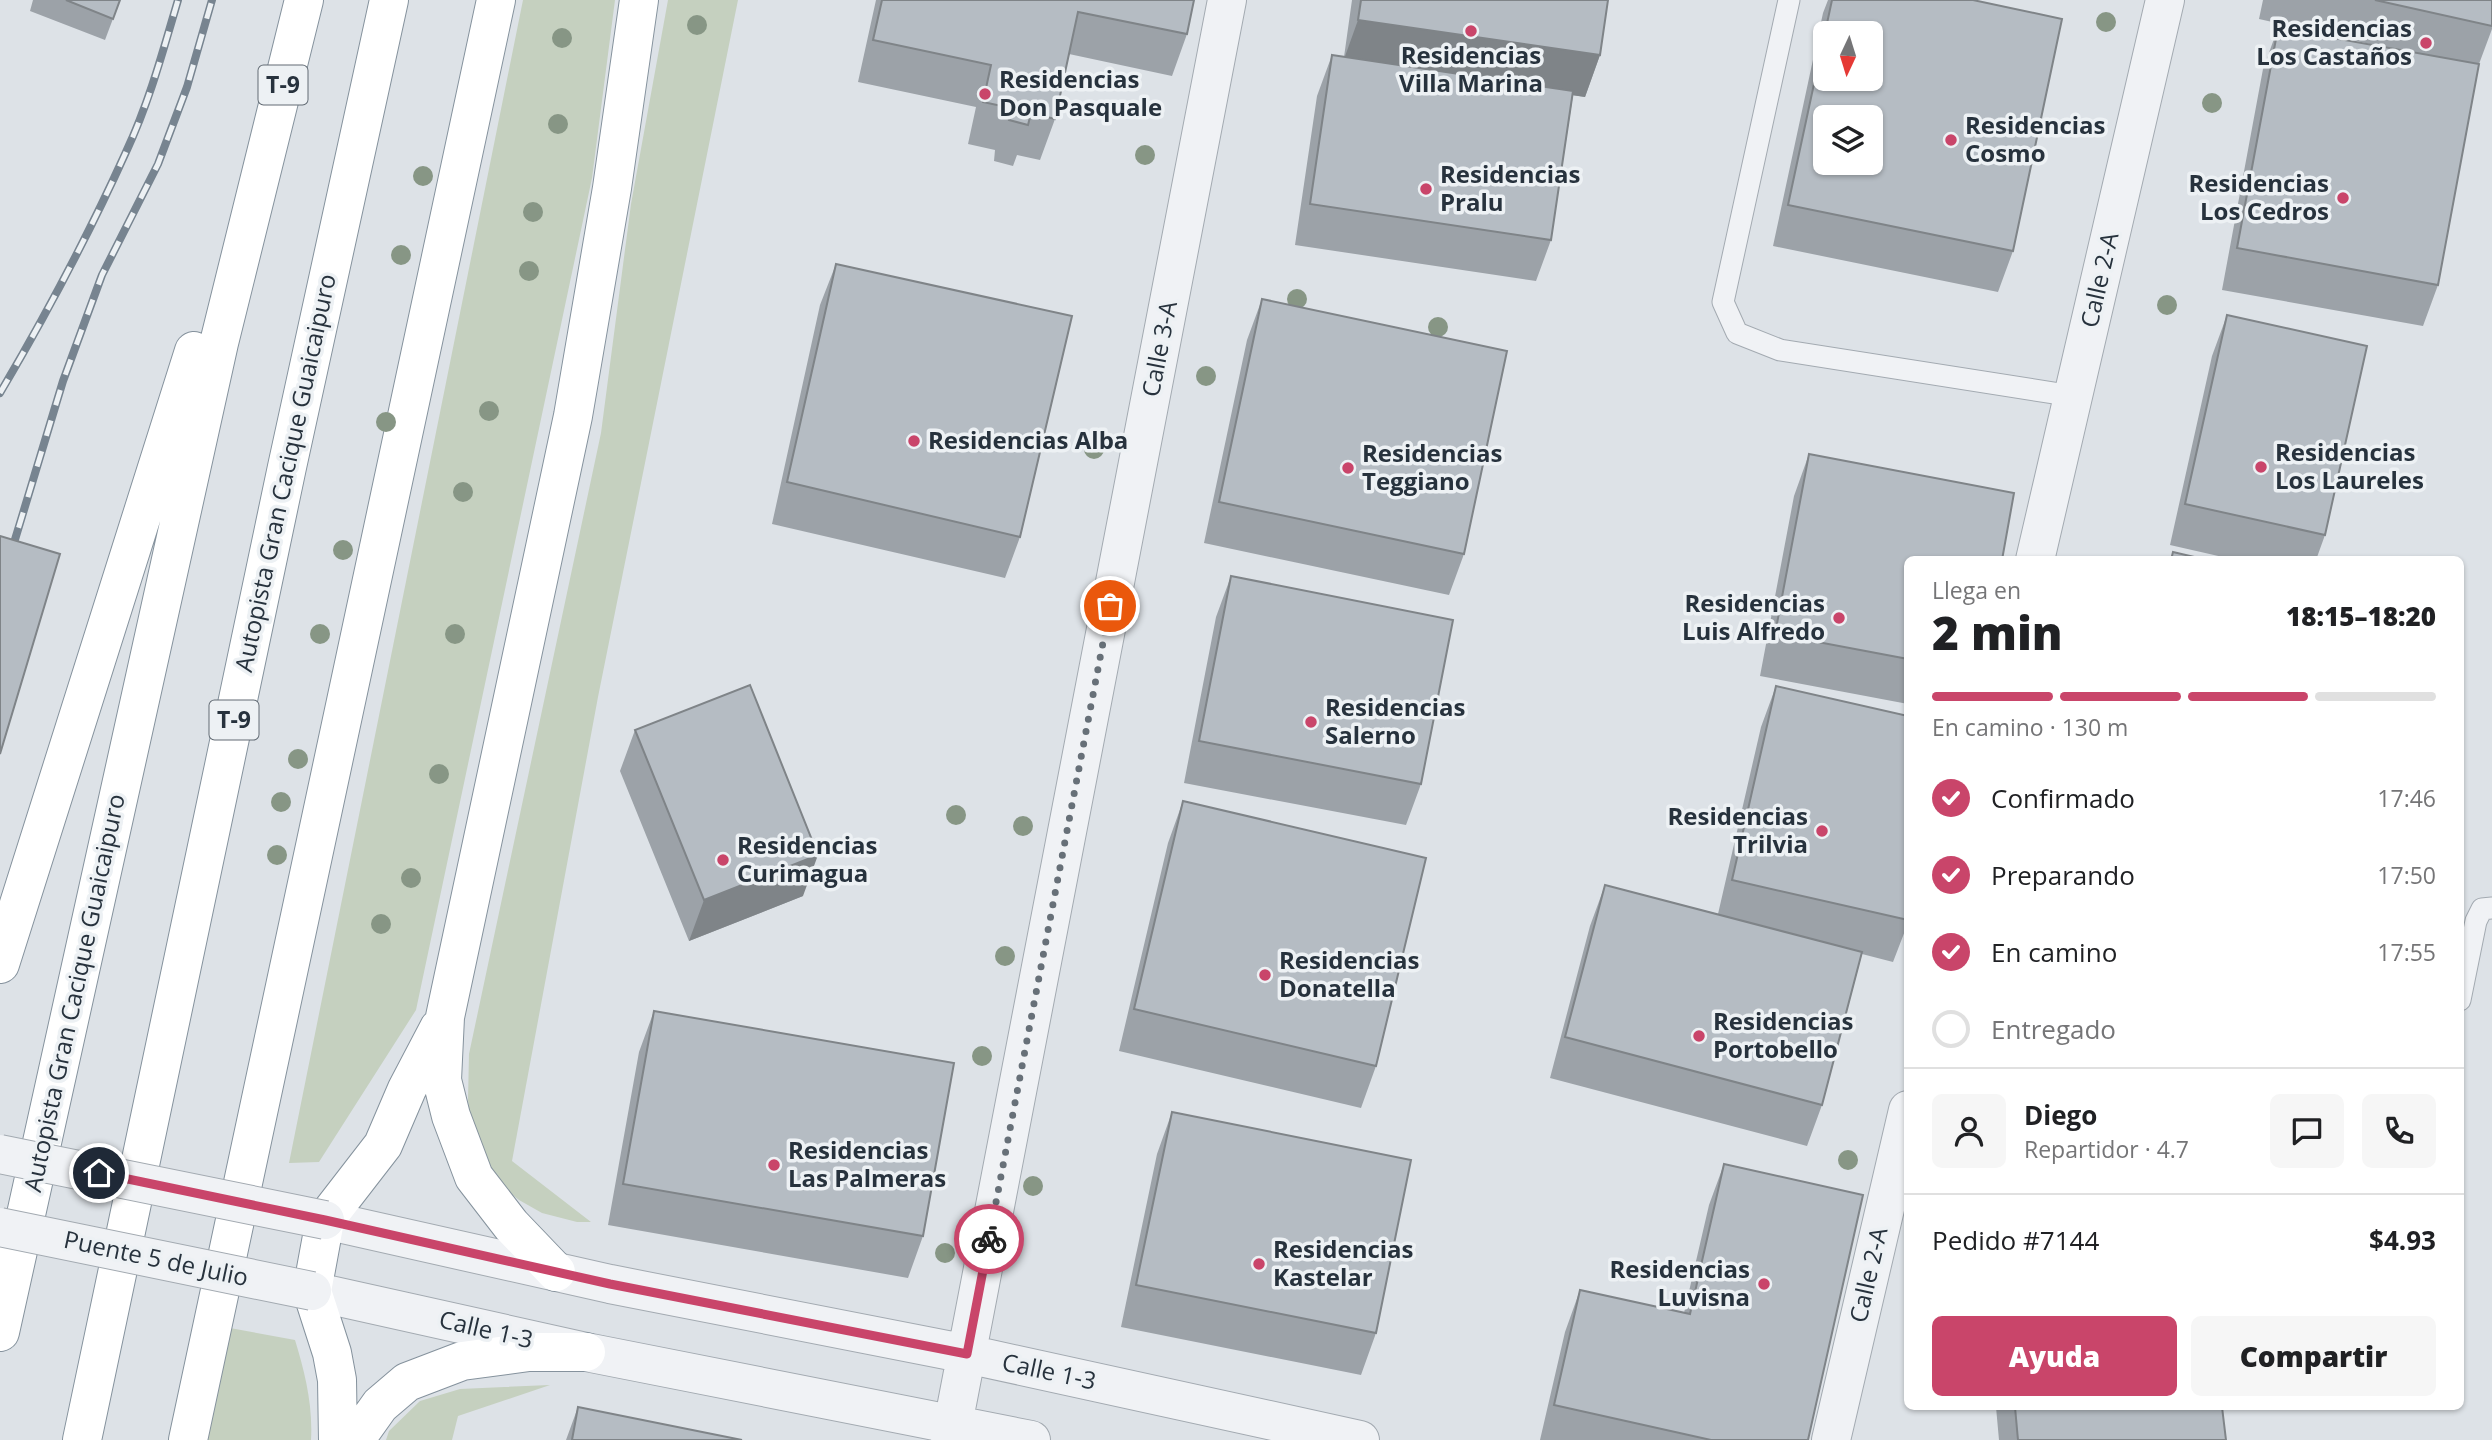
<!DOCTYPE html>
<html lang="es">
<head>
<meta charset="utf-8">
<style>
	:root { --surface:#fff; --page:#f6f6f6; --text:#202124; --muted:#757577; --line:#e0e0e0; --accent:#c9456a }
	body { margin:0; font-family:"Open Sans",sans-serif; background:var(--page); color:var(--text); height:100vh; display:flex; flex-direction:column; font-size:26px; white-space:nowrap }
	* { box-sizing:border-box; margin:0 }
	p { font-size:23px; color:var(--muted) }
	.icon { flex:none; width:38px; height:38px; fill:none; stroke:currentColor; stroke-width:2; stroke-linecap:round; stroke-linejoin:round }
	.map { position:relative; flex:1; overflow:hidden }
	.drawer { position:absolute; left:1904px; top:556px; width:560px; height:854px; display:flex; flex-direction:column; background:var(--surface); border-radius:10px; box-shadow:0 2px 5px #0004 }
	.drawer>* { flex:none }
	.needle { width:46px; rotate:184deg }
	.tools { position:absolute; left:1813px; top:21px; display:grid; gap:14px }
	.tools a { display:grid; place-items:center; width:70px; height:70px; border-radius:10px; background:var(--surface); box-shadow:0 2px 5px #0004; font-size:35px }
	.pin { position:absolute; display:grid; place-items:center; width:60px; height:60px; color:#fff; margin:-30px; border:4px solid #fff; border-radius:50%; box-shadow:0 2px 7px #0007 }
	.courier { position:absolute; display:grid; place-items:center; width:70px; height:70px; margin:-35px; border:5px solid #c9456a; border-radius:50%; background:#fff; color:#222; box-shadow:0 2px 9px #0007 }
	.head em { font-style:normal; font-weight:800 }
	.head div { display:flex; flex-direction:column-reverse }
	.head { display:flex; align-items:center; justify-content:space-between; height:119px; padding:0 28px }
	h1 { font-size:46px; font-weight:800; line-height:52px }
	.bar { display:grid; grid-template-columns:repeat(4,1fr); gap:10px 7px; align-content:center; height:84px; padding:0 28px }
	.bar i { height:9px; border-radius:5px; background:var(--line) }
	.bar .current { background:var(--accent) }
	.bar p { grid-column:span 4 }
	.line { display:flex; align-items:center; gap:18px; padding:0 28px; border-top:2px solid var(--line) }
	.line div { flex:1 }
	.round { display:grid; place-items:center; flex:none; width:74px; height:74px; border-radius:10px; background:var(--page) }
	ol { padding:0 28px; list-style:none }
	li { display:flex; align-items:center; gap:21px; height:77px }
	li p { margin-inline-start:auto }
	li .icon { padding:7px; border-radius:50%; background:var(--accent); color:#fff; stroke-width:4 }
	li:last-child { color:var(--muted) }
	li i { width:38px; height:38px; border:4px solid var(--line); border-radius:50% }
	.action { display:flex; gap:14px; margin-top:auto; padding:14px 28px }
	.action a { flex:1; height:80px; border-radius:10px; background:var(--accent); color:#fff; font-size:28px; font-weight:800; line-height:80px; text-align:center }
	.action a+a { background:var(--page); color:var(--text) }
	.map>svg:first-child { display:block }
	.green { fill:#c5d0bf }
	.lines { fill:none; stroke-linecap:round; stroke-linejoin:round }
	.service-casing { stroke:#a3aab1; stroke-width:23 }
	.minor-casing { stroke:#a3aab1; stroke-width:40 }
	.motorway-casing { stroke:#85929d; stroke-width:40 }
	.service { stroke:#f0f2f5; stroke-width:21 }
	.minor { stroke:#f0f2f5; stroke-width:38 }
	.motorway { stroke:#fff; stroke-width:38 }
	.rail-casing { stroke:#778490; stroke-width:8 }
	.rail { stroke:#edf1f4; stroke-width:5; stroke-dasharray:16; stroke-linecap:butt }
	.minor-bridge-casing { stroke:#a3aab1; stroke-width:40; stroke-linecap:butt }
	.minor-bridge { stroke:#f0f2f5; stroke-width:38 }
	.tree { fill:#879685 }
	.wall { fill:#9ca2a8 }
	.shaded-wall { fill:#7f8488 }
	.building { fill:#b5bcc3; stroke:#7f8488; stroke-width:2; fill-rule:evenodd }
	.done { stroke:#677078; stroke-width:7; stroke-dasharray:0 12.6 }
	.route { stroke:#c9456a; stroke-width:9 }
	.poi-dot { fill:#c9456a; stroke:#edf1f4; stroke-width:2.5 }
	.labels { text-anchor:middle; stroke-width:7; stroke-linejoin:round; paint-order:stroke }
	.shield { fill:#edf1f4; stroke:#626b74; stroke-width:2 }
	.shield-label { font-size:23px; font-weight:bold; fill:#27323d }
	.poi-label { font-size:24px; font-weight:bold; fill:#27323d; stroke:#edf1f4; text-anchor:start }
	.street-label { font-size:24px; fill:#27323d; stroke:#edf1f4 }
</style>
</head>
<body>
<div class="map">
<svg width="2492" height="1440" viewBox="0 0 2492 1440">
	<rect width="100%" height="100%" fill="#dde2e7"/>
	<path class="green" d="M523,0H615L592,178L416,1010L319,1162L289,1163Z
		M668,0H738L598,697L512,1161L591,1222H577L542,1213L519,1200L500,1185L472,1136L468,1100L469,1054L601,433L631,204Z
		M230,1328L295,1340C305,1373 313,1405 311,1440H206Z
		M550,1385L458,1416L452,1440H386L389,1431L420,1401L460,1389Z"/>
	<g class="lines">
		<defs>
			<path id="service" d="M1789,0L1723,302L1737,333L1780,350L2073,396
				M2460,1000L2476,921L2482,909L2492,908"/>
			<path id="minor" d="M2035,560L2165,0
				M325,1220L610,1284L967,1354L1360,1440
				M312,1291L586,1352L1031,1440
				M950,1440L1227,0
				M1831,1440L1908,1110"/>
			<path id="motorway" d="M0,964L194,351
				M556,1272L511,1225L474,1177L451,1116L442,1080L445,1017L573,416L612,188L639,0
				M0,1332L219,343L304,0
				M82,1440L287,467L389,0
				M188,1440L496,0
				M338,1440L337,1380L332,1353L312,1291L325,1220L383,1145L407,1089L439,1028
				M355,1440L380,1405L407,1382L462,1361L529,1352H586"/>
		</defs>
		<use href="#service" class="service-casing"/>
		<use href="#minor" class="minor-casing"/>
		<use href="#motorway" class="motorway-casing"/>
		<use href="#service" class="service"/>
		<use href="#minor" class="minor"/>
		<use href="#motorway" class="motorway"/>
		<defs>
			<path id="rail" d="M0,393C46,315 89,234 126,152C149,103 163,51 178,0
				M0,589L63,381L102,275L158,164L187,87L212,0"/>
		</defs>
		<use href="#rail" class="rail-casing"/>
		<use href="#rail" class="rail"/>
		<defs>
			<path id="minor-bridge" d="M0,1154L325,1220
				M0,1227L312,1291"/>
		</defs>
		<use href="#minor-bridge" class="minor-bridge-casing"/>
		<use href="#minor-bridge" class="minor-bridge"/>
	</g>
	<g class="tree">
		<circle cx="2106" cy="22" r="10"/>
		<circle cx="697" cy="25" r="10"/>
		<circle cx="562" cy="38" r="10"/>
		<circle cx="2212" cy="103" r="10"/>
		<circle cx="558" cy="124" r="10"/>
		<circle cx="1145" cy="155" r="10"/>
		<circle cx="423" cy="176" r="10"/>
		<circle cx="533" cy="212" r="10"/>
		<circle cx="401" cy="255" r="10"/>
		<circle cx="529" cy="271" r="10"/>
		<circle cx="1297" cy="299" r="10"/>
		<circle cx="2167" cy="305" r="10"/>
		<circle cx="1438" cy="327" r="10"/>
		<circle cx="1206" cy="376" r="10"/>
		<circle cx="489" cy="411" r="10"/>
		<circle cx="386" cy="422" r="10"/>
		<circle cx="1094" cy="449" r="10"/>
		<circle cx="463" cy="492" r="10"/>
		<circle cx="343" cy="550" r="10"/>
		<circle cx="320" cy="634" r="10"/>
		<circle cx="455" cy="634" r="10"/>
		<circle cx="298" cy="759" r="10"/>
		<circle cx="439" cy="774" r="10"/>
		<circle cx="281" cy="802" r="10"/>
		<circle cx="956" cy="815" r="10"/>
		<circle cx="1023" cy="826" r="10"/>
		<circle cx="277" cy="855" r="10"/>
		<circle cx="411" cy="878" r="10"/>
		<circle cx="381" cy="924" r="10"/>
		<circle cx="1005" cy="956" r="10"/>
		<circle cx="982" cy="1056" r="10"/>
		<circle cx="1848" cy="1160" r="10"/>
		<circle cx="1033" cy="1186" r="10"/>
		<circle cx="945" cy="1253" r="10"/>
	</g>
	<path class="wall" d="M33,0H120L105,40L30,11Z
		M876,0H1194L1187,34L1172,76L1069,54L1055,119L1040,160L1017,155L1013,166L994,161L995,150L968,144L976,107L858,82Z
		M1352,0H1608L1600,55L1585,97L1573,95L1551,240L1536,281L1295,245L1317,96L1332,55L1344,57Z
		M1828,0H1973L2013,251L1998,292L1773,246L1823,13Z
		M2263,0H2492V29L2479,64L2438,285L2423,326L2222,290L2263,69L2278,28L2392,49L2259,19Z
		M836,264L1020,537L1005,578L772,524L820,305Z
		M1262,299L1464,554L1449,595L1204,543L1247,340Z
		M2227,315L2325,535L2316,560H2236L2170,545L2212,356Z
		M1809,454L1908,560V704L1760,676L1794,496Z
		M1231,576L1421,784L1406,825L1184,783L1216,617Z
		M1776,686L1908,716V923L1893,962L1862,954L1822,1105L1807,1146L1550,1078L1590,926L1605,885L1718,914L1761,727Z
		M635,730L803,896L689,941L620,771Z
		M1183,801L1376,1066L1361,1108L1119,1051L1168,843Z
		M654,1011L923,1236L908,1278L608,1225L639,1052Z
		M1172,1112L1376,1333L1361,1375L1121,1327L1157,1154Z
		M1724,1164L1808,1440H1540L1565,1332L1580,1290L1684,1313L1709,1205Z
		M578,1407L742,1440H566Z
		M1996,1407H2222L2226,1440H1999Z"/>
	<path class="shaded-wall" d="M1358,20L1600,55L1585,97L1343,62Z
		M818,855L803,896L689,941L704,900Z"/>
	<path class="building" d="M66,0H120L113,19Z
		M882,0H1194L1187,34L1078,12L1055,119L1031,113L1028,125L1009,120L1011,108L983,102L991,65L873,40Z
		M1361,0H1608L1600,55L1358,20Z
		M1832,0H1973L2062,19L2013,251L1788,205ZM1825,33H1871V79H1825ZM1825,117H1871V163H1825Z
		M2375,0H2492V26Z
		M2278,28L2479,64L2438,285L2237,248Z
		M1332,55L1573,91L1551,240L1310,204Z
		M836,264L1072,316L1020,537L787,482Z
		M1262,299L1507,351L1464,554L1219,502Z
		M2227,315L2367,346L2325,535L2185,504Z
		M1809,454L2014,493L2002,560H1908V659L1775,634Z
		M0,536L60,554L0,754Z
		M2173,552L2207,560H2171Z
		M1231,576L1453,620L1421,784L1199,741Z
		M750,685L818,855L704,900L635,730Z
		M1776,686L1908,716V920L1732,880Z
		M1183,801L1426,858L1376,1066L1134,1009Z
		M1605,885L1862,952L1822,1105L1565,1037Z
		M654,1011L954,1063L923,1236L623,1184Z
		M1172,1112L1411,1160L1376,1333L1136,1285Z
		M1724,1164L1863,1195L1808,1440H1711L1554,1405L1580,1290L1690,1314Z
		M578,1407L742,1440H572Z
		M2015,1407H2222L2226,1440H2018Z"/>
	<g class="lines">
		<path class="done" d="M989,1239L1110,606"/>
		<path class="route" d="M99,1173L325,1220L610,1284L967,1354L989,1239"/>
	</g>
	<g class="poi-dot">
		<circle cx="1471" cy="31" r="7"/>
		<circle cx="2426" cy="43" r="7"/>
		<circle cx="985" cy="94" r="7"/>
		<circle cx="1951" cy="140" r="7"/>
		<circle cx="1426" cy="189" r="7"/>
		<circle cx="2343" cy="198" r="7"/>
		<circle cx="914" cy="441" r="7"/>
		<circle cx="2261" cy="467" r="7"/>
		<circle cx="1348" cy="468" r="7"/>
		<circle cx="1839" cy="618" r="7"/>
		<circle cx="1311" cy="722" r="7"/>
		<circle cx="1822" cy="831" r="7"/>
		<circle cx="723" cy="860" r="7"/>
		<circle cx="1265" cy="975" r="7"/>
		<circle cx="1699" cy="1036" r="7"/>
		<circle cx="774" cy="1165" r="7"/>
		<circle cx="1259" cy="1264" r="7"/>
		<circle cx="1764" cy="1284" r="7"/>
	</g>
	<g class="labels">
		<g class="shield">
			<rect x="258.5" y="65.5" width="49" height="39" rx="5"/>
			<rect x="209.5" y="700.5" width="49" height="39" rx="5"/>
		</g>
		<g class="shield-label">
			<text x="283" y="93">T-9</text>
			<text x="234" y="728">T-9</text>
		</g>
		<g class="poi-label">
			<text x="2412" y="37" text-anchor="end">Residencias<tspan x="2412" dy="28">Los Castaños</tspan></text>
			<text x="1471" y="64" text-anchor="middle">Residencias<tspan x="1471" dy="28">Villa Marina</tspan></text>
			<text x="999" y="88">Residencias<tspan x="999" dy="28">Don Pasquale</tspan></text>
			<text x="1965" y="134">Residencias<tspan x="1965" dy="28">Cosmo</tspan></text>
			<text x="1440" y="183">Residencias<tspan x="1440" dy="28">Pralu</tspan></text>
			<text x="2329" y="192" text-anchor="end">Residencias<tspan x="2329" dy="28">Los Cedros</tspan></text>
			<text x="928" y="449">Residencias Alba</text>
			<text x="2275" y="461">Residencias<tspan x="2275" dy="28">Los Laureles</tspan></text>
			<text x="1362" y="462">Residencias<tspan x="1362" dy="28">Teggiano</tspan></text>
			<text x="1825" y="612" text-anchor="end">Residencias<tspan x="1825" dy="28">Luis Alfredo</tspan></text>
			<text x="1325" y="716">Residencias<tspan x="1325" dy="28">Salerno</tspan></text>
			<text x="1808" y="825" text-anchor="end">Residencias<tspan x="1808" dy="28">Trilvia</tspan></text>
			<text x="737" y="854">Residencias<tspan x="737" dy="28">Curimagua</tspan></text>
			<text x="1279" y="969">Residencias<tspan x="1279" dy="28">Donatella</tspan></text>
			<text x="1713" y="1030">Residencias<tspan x="1713" dy="28">Portobello</tspan></text>
			<text x="788" y="1159">Residencias<tspan x="788" dy="28">Las Palmeras</tspan></text>
			<text x="1273" y="1258">Residencias<tspan x="1273" dy="28">Kastelar</tspan></text>
			<text x="1750" y="1278" text-anchor="end">Residencias<tspan x="1750" dy="28">Luvisna</tspan></text>
		</g>
		<g class="street-label">
			<text transform="translate(2100 280) rotate(-77)" y="8">Calle 2-A</text>
			<text transform="translate(1160 349) rotate(-79)" y="8">Calle 3-A</text>
			<text transform="translate(286 473) rotate(-78)" y="8">Autopista Gran Cacique Guaicaipuro</text>
			<text transform="translate(75 993) rotate(-78)" y="8">Autopista Gran Cacique Guaicaipuro</text>
			<text transform="translate(156 1259) rotate(12)" y="8">Puente 5 de Julio</text>
			<text transform="translate(1869 1275) rotate(-77)" y="8">Calle 2-A</text>
			<text transform="translate(486 1330) rotate(13)" y="8">Calle 1-3</text>
			<text transform="translate(1049 1372) rotate(12)" y="8">Calle 1-3</text>
		</g>
	</g>
</svg>
<div class="tools">
<a><svg class="needle" viewBox="-14 -14 28 28"><path d="M0-13l5 13h-10z" fill="#e53935"/><path d="M0 13l5-13h-10z" fill="#757577"/></svg></a>
<a><svg class="icon" aria-label="layers" viewBox="0 0 24 24"><path d="M12 4l9 5-9 5-9-5zM3 14l9 5 9-5"/></svg></a>
</div>
<div class="pin" style="left:1110px;top:606px;background:#ea580c"><svg class="icon" aria-label="bag" viewBox="0 0 24 24"><path d="M5 8h14l-1 12H6zM9 8a3 3 0 0 1 6 0"/></svg></div>
<div class="pin" style="left:99px;top:1173px;background:#1f2937"><svg class="icon" aria-label="home" viewBox="0 0 24 24"><path d="M3 11l9-7 9 7M6 9v11h12V9"/></svg></div>
<div class="courier" style="left:989px;top:1239px"><svg class="icon" aria-label="bike" viewBox="0 0 24 24"><circle cx="6" cy="16" r="4"/><circle cx="18" cy="16" r="4"/><path d="M6 16l4-8h5l3 8M10 8l3 8H6M13 5h3"/></svg></div>
<section class="drawer">
<div class="head"><div><h1>2 min</h1><p>Llega en</p></div><em>18:15–18:20</em></div>
<div class="bar"><i class="current"></i><i class="current"></i><i class="current"></i><i></i><p>En camino · 130 m</p></div>
<ol>
<li><svg class="icon" aria-label="check" viewBox="0 0 24 24"><path d="M5 12l5 5 9-10"/></svg>Confirmado<p>17:46</p></li>
<li><svg class="icon" aria-label="check" viewBox="0 0 24 24"><path d="M5 12l5 5 9-10"/></svg>Preparando<p>17:50</p></li>
<li><svg class="icon" aria-label="check" viewBox="0 0 24 24"><path d="M5 12l5 5 9-10"/></svg>En camino<p>17:55</p></li>
<li><i></i>Entregado</li>
</ol>
<div class="line" style="height:126px"><a class="round"><svg class="icon" aria-label="person" viewBox="0 0 24 24"><circle cx="12" cy="8" r="4"/><path d="M4 21q1-7 8-7t8 7"/></svg></a><div><b>Diego</b><p>Repartidor · 4.7</p></div><a class="round"><svg class="icon" aria-label="chat" viewBox="0 0 24 24"><path d="M4 5h16v11H9l-5 4z"/></svg></a><a class="round"><svg class="icon" aria-label="phone" viewBox="0 0 24 24"><path d="M5 4h4l2 5-3 2q2 4 5 5l2-3 5 2v4C11 20 4 13 5 4z"/></svg></a></div>
<div class="line" style="height:91px"><div>Pedido #7144</div><b>$4.93</b></div>
<div class="action"><a>Ayuda</a><a>Compartir</a></div>
</section>
</div>
</body>
</html>
